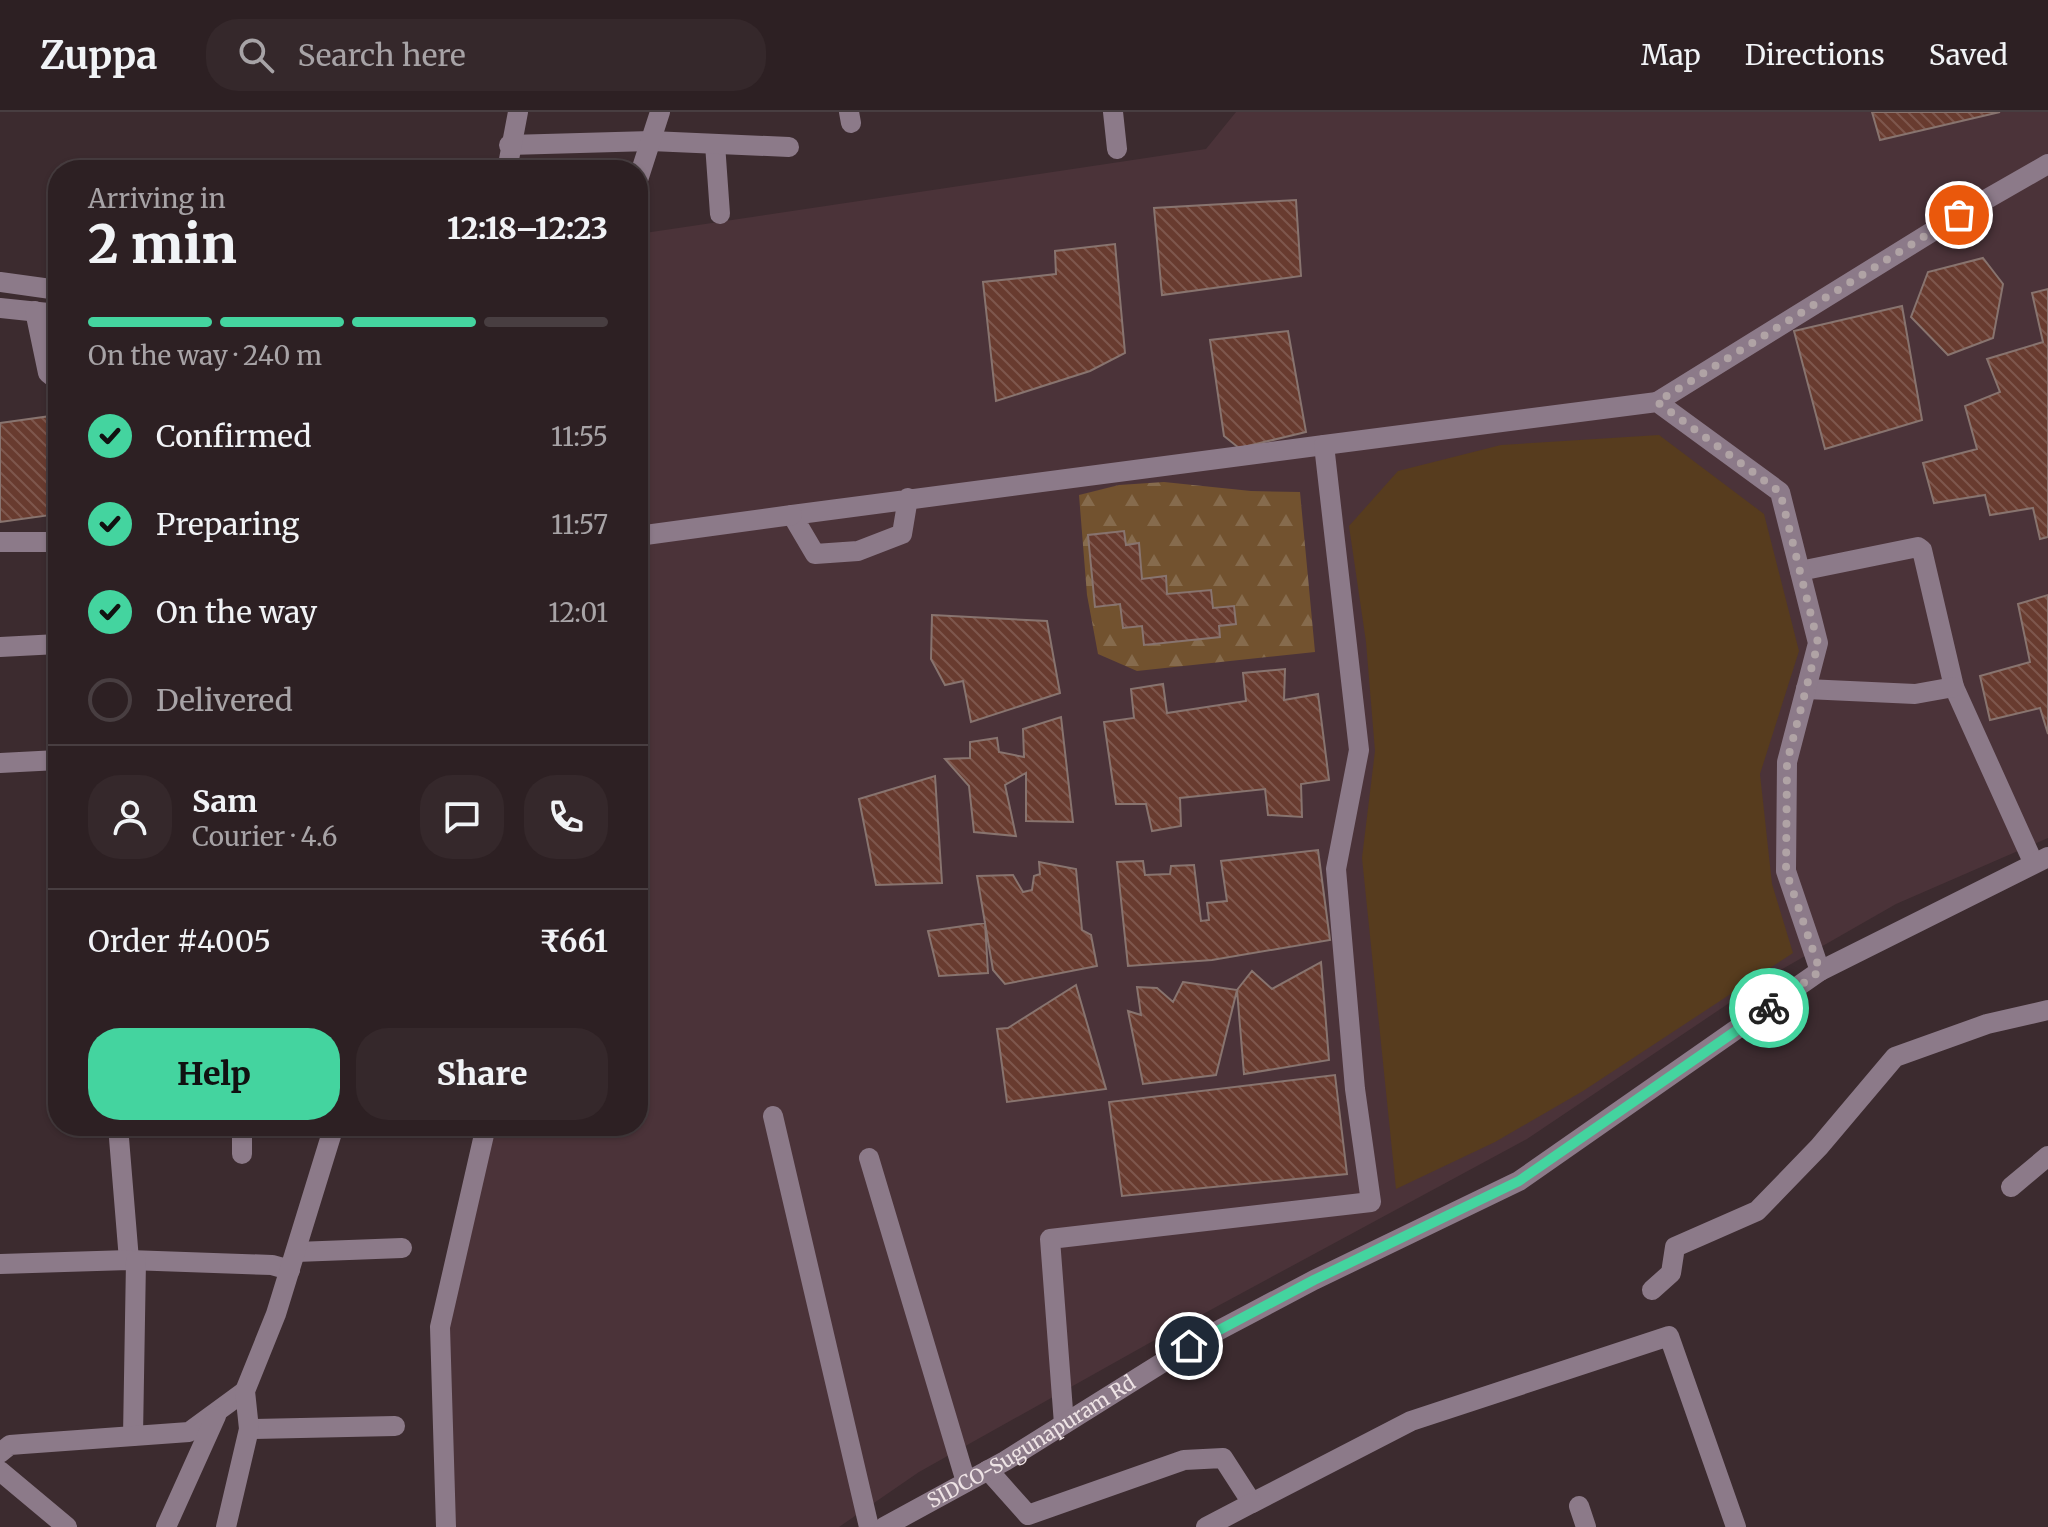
<!DOCTYPE html>
<html lang="en">
<head>
<meta charset="utf-8">
<style>
	:root { --surface:#2d2023; --page:#35282b; --text:#f1f3f6; --muted:#a7a3a6; --line:#483e41; --accent:#44d49f }
	body { margin:0; font-family:Merriweather,serif; background:var(--page); color:var(--text); height:100vh; display:flex; flex-direction:column; font-size:30px; white-space:nowrap }
	* { box-sizing:border-box; margin:0 }
	p { font-size:26px; color:var(--muted) }
	.icon { flex:none; width:44px; height:44px; fill:none; stroke:currentColor; stroke-width:2; stroke-linecap:round; stroke-linejoin:round }
	.map { position:relative; flex:1; overflow:hidden }
	.sheet { position:absolute; left:48px; top:48px; width:600px; height:976px; display:flex; flex-direction:column; background:var(--surface); border-radius:32px; box-shadow:0 2px 6px #0004,0 0 0 2px var(--line) }
	.sheet>* { flex:none }
	.pin { position:absolute; display:grid; place-items:center; width:68px; height:68px; color:#fff; margin:-34px; border:4px solid #fff; border-radius:50%; box-shadow:0 2px 8px #0007 }
	.courier { position:absolute; display:grid; place-items:center; width:80px; height:80px; margin:-40px; border:6px solid #44d49f; border-radius:50%; background:#fff; color:#222; box-shadow:0 2px 10px #0007 }
	.overview em { font-style:normal; font-weight:800 }
	.overview div { display:flex; flex-direction:column-reverse }
	.overview { display:flex; align-items:center; justify-content:space-between; height:136px; padding:0 40px }
	h1 { font-size:52px; font-weight:800; line-height:60px }
	.bar { display:grid; grid-template-columns:repeat(4,1fr); gap:12px 8px; align-content:center; height:96px; padding:0 40px }
	.bar i { height:10px; border-radius:6px; background:var(--line) }
	.bar .on { background:var(--accent) }
	.bar p { grid-column:span 4 }
	.line { display:flex; align-items:center; gap:20px; padding:0 40px; border-top:2px solid var(--line) }
	.line div { flex:1 }
	.round { display:grid; place-items:center; flex:none; width:84px; height:84px; border-radius:32px; background:var(--page) }
	ol { padding:0 40px; list-style:none }
	li { display:flex; align-items:center; gap:24px; height:88px }
	li p { margin-inline-start:auto }
	li .icon { padding:8px; border-radius:50%; background:var(--accent); color:#111; stroke-width:4 }
	li:last-child { color:var(--muted) }
	li i { width:44px; height:44px; border:4px solid var(--line); border-radius:50% }
	.cta { display:flex; gap:16px; margin-top:auto; padding:16px 40px }
	.cta a { flex:1; height:92px; border-radius:32px; background:var(--accent); color:#111; font-size:32px; font-weight:800; line-height:92px; text-align:center }
	.cta a+a { background:var(--page); color:var(--text) }
	header { display:flex; align-items:center; gap:48px; box-sizing:border-box; height:112px; padding:0 40px; background:var(--surface); border-bottom:2px solid var(--line) }
	header strong { font-size:38px }
	nav { display:flex; gap:44px; margin-inline-start:auto; font-size:28px }
	.search { width:560px; height:72px; background:var(--page); display:flex; align-items:center; gap:20px; box-sizing:border-box; padding:0 28px; border-radius:32px; color:var(--muted); font-size:30px }
	.map>svg:first-child { display:block }
	.built { fill:#4b3339 }
	.forest { fill:url(#forest-firs) }
	.garden { fill:#573c1e }
	.building { fill:url(#building-back-hatch); stroke:#88746f; stroke-width:2 }
	.lines { fill:none; stroke-linecap:round; stroke-linejoin:round }
	.minor { stroke:#8c7a89; stroke-width:20 }
	.done { stroke:#b0a3a5; stroke-width:8; stroke-dasharray:0 14.4 }
	.route { stroke:#44d49f; stroke-width:10 }
	.labels { text-anchor:middle; stroke-width:8; stroke-linejoin:round; paint-order:stroke }
	.street-label { font-size:20px; fill:#eee3e5; stroke:#3c2b2f }
</style>
</head>
<body>
<header>
<strong>Zuppa</strong>
<div class="search"><svg class="icon" aria-label="search" viewBox="0 0 24 24"><circle cx="10" cy="10" r="6"/><path d="M15 15l6 6"/></svg>Search here</div>
<nav><a>Map</a><a>Directions</a><a>Saved</a></nav>
</header>
<div class="map">
<svg width="2048" height="1415" viewBox="0 0 2048 1415">
	<defs>
		<pattern id="forest-firs" width="22" height="20" patternUnits="userSpaceOnUse" patternTransform="scale(2)"><rect width="22" height="20" fill="#72522f"/><path d="M5 1l3.5 6h-7zM16 11l3.5 6h-7z" fill="#866b4d"/></pattern>
		<pattern id="building-back-hatch" width="6" height="6" patternUnits="userSpaceOnUse" patternTransform="scale(2)"><rect width="6" height="6" fill="#683b2f"/><path d="M-1 5l2 2M0 0l6 6M5-1l2 2" fill="none" stroke="#7e574d"/></pattern>
	</defs>
	<rect width="100%" height="100%" fill="#3c2b2f"/>
	<path class="built" d="M1236,0H2048V726L1896,792L1765,867L1527,1027L1153,1229L919,1360L839,1415H449L440,1229L492,1014H638V122L1206,37Z"/>
	<path class="forest" d="M1164,370L1251,379L1300,380L1315,540L1137,559L1098,542L1087,483L1079,383L1119,373Z"/>
	<path class="garden" d="M1659,323L1764,402L1799,539L1760,662L1772,772L1793,841L1583,979L1495,1030L1396,1077L1362,746L1375,639L1366,530L1349,414L1398,359L1501,333Z"/>
	<path class="building" d="M1872,0H2000L1880,28Z
		M1296,88L1301,164L1162,183L1154,96Z
		M1115,132L1125,241L1090,259L996,289L983,170L1056,162L1055,139Z
		M1983,146L2003,172L1993,226L1948,243L1911,205L1928,160Z
		M2048,177V425L2040,427L2033,396L1990,403L1985,383L1934,391L1923,351L1977,337L1965,294L2000,280L1987,247L2043,230L2032,181Z
		M1902,194L1922,308L1825,337L1794,219Z
		M1288,219L1306,320L1239,336L1224,324L1210,228Z
		M58,303V402L0,410V311Z
		M1124,419L1126,433L1139,431L1142,467L1166,464L1167,482L1211,478L1213,496L1234,494L1236,512L1219,514L1220,525L1144,533L1142,514L1123,516L1120,492L1095,495L1088,423Z
		M2048,483V622L2040,596L1990,608L1980,564L2030,550L2018,492Z
		M932,503L1047,509L1060,581L971,610L963,569L945,573L931,547Z
		M1285,557L1284,588L1318,582L1329,668L1301,672L1302,705L1268,703L1265,677L1180,686L1181,714L1152,719L1146,692H1116L1104,610L1134,606L1131,577L1163,572L1167,601L1246,589L1243,561Z
		M1061,605L1073,710L1026,709V661L1005,673L1016,724L974,720L969,674L945,647L970,646V630L997,626L999,640L1024,645L1023,617Z
		M935,664L942,771L876,773L859,687Z
		M1318,738L1330,828L1212,848L1128,854L1117,750L1143,749L1145,763L1170,762L1171,754L1194,753L1201,809L1209,808L1207,791L1227,789L1221,749Z
		M1039,750L1076,757L1082,818L1091,823L1097,854L1005,872L993,858L977,764L1013,763L1023,780L1032,778L1034,764L1040,762Z
		M985,811L988,861L939,864L928,819Z
		M1321,850L1329,948L1244,962L1237,878L1252,859L1272,877Z
		M1183,870L1237,878L1216,963L1143,972L1128,899L1141,903L1137,875L1157,876L1173,890Z
		M1076,873L1106,977L1007,990L997,917L1008,916Z
		M1335,963L1347,1062L1122,1084L1109,990Z"/>
	<g class="lines">
		<g class="minor">
			<path d="M849,0L851,11"/>
			<path d="M1113,0L1117,37"/>
			<path d="M715,32L720,102"/>
			<path d="M509,33L651,29L789,35"/>
			<path d="M507,58L518,0"/>
			<path d="M638,68L660,0"/>
			<path d="M0,170L58,178"/>
			<path d="M0,196L58,202"/>
			<path d="M35,199L48,261L58,269"/>
			<path d="M1657,290L1959,103L2048,52"/>
			<path d="M908,386L902,422L858,439L815,442L792,403L1324,333"/>
			<path d="M638,424L792,403"/>
			<path d="M0,430H58"/>
			<path d="M1800,459L1918,435L1922,438L1954,575L2033,750"/>
			<path d="M0,535L58,532"/>
			<path d="M1806,577L1915,582L1954,575"/>
			<path d="M0,651L58,648"/>
			<path d="M773,1004L869,1415"/>
			<path d="M118,1014L129,1148"/>
			<path d="M242,1014V1042"/>
			<path d="M869,1046L966,1370"/>
			<path d="M2011,1075L2048,1044"/>
			<path d="M296,1140L402,1136"/>
			<path d="M0,1152L129,1148L272,1153L290,1158"/>
			<path d="M1652,1178L1671,1161L1675,1135L1757,1099L1819,1035L1895,945L1987,912L2048,898"/>
			<path d="M1064,1312L1050,1127L1371,1090L1355,977L1336,757L1359,638L1324,333L1657,290L1780,380L1818,531L1787,650L1786,759L1820,859"/>
			<path d="M249,1317L395,1314"/>
			<path d="M133,1324L136,1149"/>
			<path d="M0,1341L10,1333L23,1332L189,1320L245,1279"/>
			<path d="M988,1358L1028,1403L1184,1348L1223,1346L1252,1391L1411,1309L1669,1224L1736,1415"/>
			<path d="M0,1359L67,1415"/>
			<path d="M1579,1394L1586,1415"/>
			<path d="M166,1415L216,1304"/>
			<path d="M226,1415L249,1317L245,1279L276,1202L334,1014"/>
			<path d="M446,1415L440,1215L486,1014"/>
			<path id="s1" d="M884,1415L1005,1349L1189,1234L1314,1168L1519,1069L1820,859L2048,745"/>
			<path d="M1206,1415L1252,1391"/>
		</g>
	</g>
	<g class="lines">
		<path class="done" d="M1769,896L1820,859L1786,759L1787,650L1818,531L1780,380L1657,290L1959,103"/>
		<path class="route" d="M1189,1234L1314,1168L1519,1069L1769,896"/>
	</g>
	<g class="labels">
		<g class="street-label">
			<text dy="7" stroke="none"><textPath href="#s1" startOffset="170">SIDCO-Sugunapuram Rd</textPath></text>
		</g>
	</g>
</svg>
<div class="pin" style="left:1959px;top:103px;background:#ea580c"><svg class="icon" aria-label="bag" viewBox="0 0 24 24"><path d="M5 8h14l-1 12H6zM9 8a3 3 0 0 1 6 0"/></svg></div>
<div class="pin" style="left:1189px;top:1234px;background:#1f2937"><svg class="icon" aria-label="home" viewBox="0 0 24 24"><path d="M3 11l9-7 9 7M6 9v11h12V9"/></svg></div>
<div class="courier" style="left:1769px;top:896px"><svg class="icon" aria-label="bike" viewBox="0 0 24 24"><circle cx="6" cy="16" r="4"/><circle cx="18" cy="16" r="4"/><path d="M6 16l4-8h5l3 8M10 8l3 8H6M13 5h3"/></svg></div>
<section class="sheet">
<div class="overview"><div><h1>2 min</h1><p>Arriving in</p></div><em>12:18–12:23</em></div>
<div class="bar"><i class="on"></i><i class="on"></i><i class="on"></i><i></i><p>On the way · 240 m</p></div>
<ol>
<li><svg class="icon" aria-label="check" viewBox="0 0 24 24"><path d="M5 12l5 5 9-10"/></svg>Confirmed<p>11:55</p></li>
<li><svg class="icon" aria-label="check" viewBox="0 0 24 24"><path d="M5 12l5 5 9-10"/></svg>Preparing<p>11:57</p></li>
<li><svg class="icon" aria-label="check" viewBox="0 0 24 24"><path d="M5 12l5 5 9-10"/></svg>On the way<p>12:01</p></li>
<li><i></i>Delivered</li>
</ol>
<div class="line" style="height:144px"><a class="round"><svg class="icon" aria-label="person" viewBox="0 0 24 24"><circle cx="12" cy="8" r="4"/><path d="M4 21q1-7 8-7t8 7"/></svg></a><div><b>Sam</b><p>Courier · 4.6</p></div><a class="round"><svg class="icon" aria-label="chat" viewBox="0 0 24 24"><path d="M4 5h16v11H9l-5 4z"/></svg></a><a class="round"><svg class="icon" aria-label="phone" viewBox="0 0 24 24"><path d="M5 4h4l2 5-3 2q2 4 5 5l2-3 5 2v4C11 20 4 13 5 4z"/></svg></a></div>
<div class="line" style="height:104px"><div>Order #4005</div><b>₹661</b></div>
<div class="cta"><a>Help</a><a>Share</a></div>
</section>
</div>
</body>
</html>
